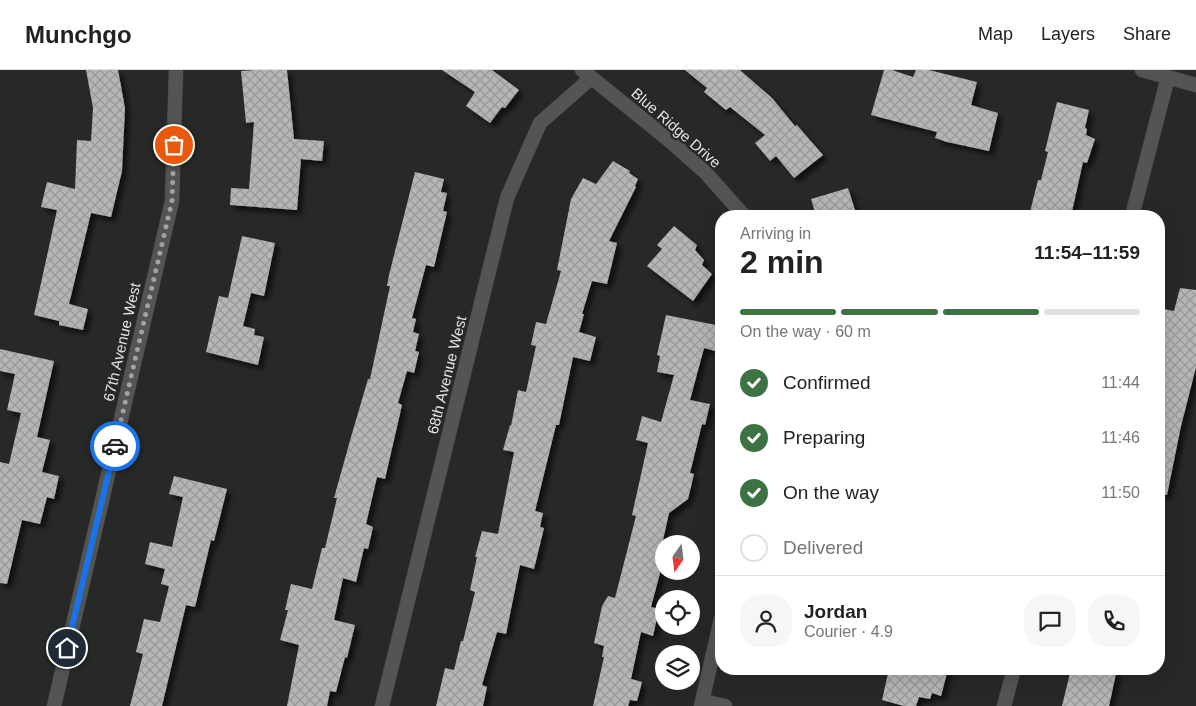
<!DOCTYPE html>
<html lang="en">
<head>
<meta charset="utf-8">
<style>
	:root { --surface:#fff; --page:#f6f6f6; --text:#222; --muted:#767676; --line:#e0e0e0; --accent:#3d7343 }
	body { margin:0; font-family:Arial,sans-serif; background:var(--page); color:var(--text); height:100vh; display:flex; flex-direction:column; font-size:19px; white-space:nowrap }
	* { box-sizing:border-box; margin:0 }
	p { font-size:16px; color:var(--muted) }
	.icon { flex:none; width:28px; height:28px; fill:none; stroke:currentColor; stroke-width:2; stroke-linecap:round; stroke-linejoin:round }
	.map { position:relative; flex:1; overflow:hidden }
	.details { position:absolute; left:715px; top:140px; width:450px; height:465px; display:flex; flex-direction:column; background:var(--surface); border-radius:20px; box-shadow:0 5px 20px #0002 }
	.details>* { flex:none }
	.needle { width:32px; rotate:194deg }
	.buttons { position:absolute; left:655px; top:465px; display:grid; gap:10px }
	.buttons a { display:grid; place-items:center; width:45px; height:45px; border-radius:50%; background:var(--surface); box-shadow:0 5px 20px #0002; font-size:25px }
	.pin { position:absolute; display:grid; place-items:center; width:42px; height:42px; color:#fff; margin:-21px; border:2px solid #fff; border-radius:50%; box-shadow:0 1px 5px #0007 }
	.courier { position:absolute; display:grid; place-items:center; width:50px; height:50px; margin:-25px; border:4px solid #1a73e8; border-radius:50%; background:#fff; color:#222; box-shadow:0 1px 6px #0007 }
	.head em { font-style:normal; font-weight:700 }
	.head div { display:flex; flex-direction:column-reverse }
	.head { display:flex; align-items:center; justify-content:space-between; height:85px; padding:0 25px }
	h1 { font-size:32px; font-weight:700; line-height:38px }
	.bar { display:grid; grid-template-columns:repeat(4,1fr); gap:8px 5px; align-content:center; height:60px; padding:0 25px }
	.bar i { height:6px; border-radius:4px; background:var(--line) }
	.bar .on { background:var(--accent) }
	.bar p { grid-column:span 4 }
	.line { display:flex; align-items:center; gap:12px; padding:0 25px; border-top:1px solid var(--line) }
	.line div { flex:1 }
	.round { display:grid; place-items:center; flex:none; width:52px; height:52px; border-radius:20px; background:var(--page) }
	ol { padding:0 25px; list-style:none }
	li { display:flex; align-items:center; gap:15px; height:55px }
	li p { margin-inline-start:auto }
	li .icon { padding:5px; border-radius:50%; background:var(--accent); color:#fff; stroke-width:4 }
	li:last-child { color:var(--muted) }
	li i { width:28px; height:28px; border:2px solid var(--line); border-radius:50% }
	header { display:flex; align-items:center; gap:30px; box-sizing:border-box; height:70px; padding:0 25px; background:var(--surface); border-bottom:1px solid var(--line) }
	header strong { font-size:24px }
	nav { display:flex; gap:28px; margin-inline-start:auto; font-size:18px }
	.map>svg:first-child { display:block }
	.building { fill:url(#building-cross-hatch); filter:url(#shadow) }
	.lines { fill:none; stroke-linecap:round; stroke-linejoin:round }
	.minor-casing { stroke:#424442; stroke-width:15 }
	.minor { stroke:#525552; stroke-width:14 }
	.done { stroke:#a1a3a1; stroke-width:5; stroke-dasharray:0 9 }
	.route { stroke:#1a73e8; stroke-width:6 }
	.labels { text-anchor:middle; stroke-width:5; stroke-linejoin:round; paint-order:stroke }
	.street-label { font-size:15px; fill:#e3e4e3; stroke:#262926 }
</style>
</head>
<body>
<header>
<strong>Munchgo</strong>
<nav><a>Map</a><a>Layers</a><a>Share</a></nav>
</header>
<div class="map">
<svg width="1196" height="636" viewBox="0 0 1196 636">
	<defs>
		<pattern id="building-cross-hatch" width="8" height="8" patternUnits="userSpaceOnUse" patternTransform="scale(1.25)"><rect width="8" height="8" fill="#b3b6b3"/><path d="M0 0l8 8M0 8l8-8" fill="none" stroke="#979a97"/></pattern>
		<filter id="shadow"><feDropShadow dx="4.5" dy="4.5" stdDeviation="2.5" flood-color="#0009"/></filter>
	</defs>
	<rect width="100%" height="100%" fill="#262926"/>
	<path class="building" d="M86,0H118L125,38L122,101L111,147L91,143L69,234L88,239L83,260L59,255V251L34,245L57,140L41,137L47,112L75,119L77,70L91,71L93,38Z
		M256,0H287L294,69L324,71L322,91L301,89L297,140L230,135L231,118L249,119L254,52L246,53L241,1Z
		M442,0H492L519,20L505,38L502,37L490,53L466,36L475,22Z
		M685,0H740L772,28L795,56L797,55L823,85L794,108L776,86L770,91L755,73L765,65L730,37L726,40L704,22L707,18Z
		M884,0H892L913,7L916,0H929L977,12L971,35L998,43L989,81L947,72L935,68L937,62L871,45Z
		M1057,32L1089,40L1085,58L1087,59L1086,65L1095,69L1087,93L1083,92L1071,146H1029L1038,110H1041L1048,82L1045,81Z
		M613,91L630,101L629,103L638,109L635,116L636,117L609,171L617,173L607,214L592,211L582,244H584L579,262L596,267L590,291L573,287L559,355H556L535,441L543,443L540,457L544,458L534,499L520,495L506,564L497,562L482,615L487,617L483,636H436L445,598L454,600L461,571H463L475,522L470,520L477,487H475L482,461L498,464L514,382L503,380L510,355L511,356L518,320L526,322L536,276L531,275L536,252L546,254L561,201L557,200L571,129L583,108L596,114Z
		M415,102L444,109L441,122L447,123L443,141L447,142L434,197L426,195L412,248L416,249L413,262L419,264L415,281L419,282L414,303L407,301L398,333L402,335L385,409L377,407L366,454L373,457L368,479L364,478L356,512L343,508L334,550L355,555L347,588L345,587L336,622L330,621L327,636H287L299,575L280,570L288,540H285L291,514L312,519L322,478H325L337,428H334L351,367L368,309H370L390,216H387L389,205Z
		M848,118L857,146H816L811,129Z
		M674,156L697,175L695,180L704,190L702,195L712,204L693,231L647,196L662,179L657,175Z
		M242,166L275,173L264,226L251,223L243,256L255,259L254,265L264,267L258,295L206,282L219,226L228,228Z
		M1180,218L1196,220V297L1181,356L1167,425H1159V238L1174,241Z
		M666,245L721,256V272L719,282L704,278L690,330L710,334L705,355L702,354L690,403L694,404L688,429L669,443L663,470L664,488L651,537L659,539L653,566L641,562L631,609L642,612L637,631L630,630L628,636H593L604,587H602L604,576L594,573L602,536L608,526L615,528L636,446L632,445L648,373L636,370L642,346L661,352L674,305L657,302L660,286L657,285Z
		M0,279L54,291L37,367L50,370L42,402L59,406L54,429L47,427L40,454L22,450L7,514L0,513V392L9,394L21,343L7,340L15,304L0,301Z
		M174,406L227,419L214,471L211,470L195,537L186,535L162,636H130L143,584L136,582L144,549L160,552L169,516L161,514L165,499L145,494L150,472L172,477L183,427L169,424Z
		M889,599H948L941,626L932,623L930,629L919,627L916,636H904L882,630Z
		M1071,599H1117L1109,636H1062Z"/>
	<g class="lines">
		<defs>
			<path id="minor" d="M582,0L670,71L706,103L744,146
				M1142,0L1196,15
				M1132,146L1168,7
				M703,631L725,636
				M54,636L172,131L176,0
				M382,636L507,128L540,53L591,8
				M701,636L721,549
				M1004,636L1014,599"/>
		</defs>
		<use href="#minor" class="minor-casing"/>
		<use href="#minor" class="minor"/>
	</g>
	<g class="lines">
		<path class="done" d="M115,376L172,131L174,75"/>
		<path class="route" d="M67,578L115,376"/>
	</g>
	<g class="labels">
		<g class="street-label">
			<text transform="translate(676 58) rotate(41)" y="5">Blue Ridge Drive</text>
			<text transform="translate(122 272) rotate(-77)" y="5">67th Avenue West</text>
			<text transform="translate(447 305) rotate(-76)" y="5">68th Avenue West</text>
		</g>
	</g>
</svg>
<div class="buttons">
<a><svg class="needle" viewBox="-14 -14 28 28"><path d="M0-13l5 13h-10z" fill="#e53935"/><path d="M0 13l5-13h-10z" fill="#767676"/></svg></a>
<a><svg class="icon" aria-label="locate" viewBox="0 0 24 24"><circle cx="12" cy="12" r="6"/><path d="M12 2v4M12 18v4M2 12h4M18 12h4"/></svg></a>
<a><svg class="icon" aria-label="layers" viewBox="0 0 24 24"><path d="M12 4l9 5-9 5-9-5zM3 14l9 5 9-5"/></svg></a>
</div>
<div class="pin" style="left:174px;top:75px;background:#ea580c"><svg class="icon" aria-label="bag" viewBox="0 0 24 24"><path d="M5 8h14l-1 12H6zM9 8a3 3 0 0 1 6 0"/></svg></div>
<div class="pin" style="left:67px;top:578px;background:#1f2937"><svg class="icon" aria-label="home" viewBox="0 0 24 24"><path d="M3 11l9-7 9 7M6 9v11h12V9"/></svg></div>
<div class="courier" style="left:115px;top:376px"><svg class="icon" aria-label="car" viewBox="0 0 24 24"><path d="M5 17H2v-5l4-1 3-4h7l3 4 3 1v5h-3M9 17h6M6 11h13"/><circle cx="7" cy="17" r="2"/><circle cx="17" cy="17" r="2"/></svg></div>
<section class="details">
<div class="head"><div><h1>2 min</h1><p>Arriving in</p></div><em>11:54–11:59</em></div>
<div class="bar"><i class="on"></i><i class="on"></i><i class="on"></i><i></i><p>On the way · 60 m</p></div>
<ol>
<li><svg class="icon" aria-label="check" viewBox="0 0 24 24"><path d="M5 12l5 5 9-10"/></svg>Confirmed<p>11:44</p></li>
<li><svg class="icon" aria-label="check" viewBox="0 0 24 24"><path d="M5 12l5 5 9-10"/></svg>Preparing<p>11:46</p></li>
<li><svg class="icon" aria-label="check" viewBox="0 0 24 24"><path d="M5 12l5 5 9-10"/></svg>On the way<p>11:50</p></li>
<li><i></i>Delivered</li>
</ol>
<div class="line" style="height:90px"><a class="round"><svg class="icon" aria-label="person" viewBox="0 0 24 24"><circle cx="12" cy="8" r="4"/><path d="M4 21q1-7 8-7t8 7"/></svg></a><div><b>Jordan</b><p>Courier · 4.9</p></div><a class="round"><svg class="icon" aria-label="chat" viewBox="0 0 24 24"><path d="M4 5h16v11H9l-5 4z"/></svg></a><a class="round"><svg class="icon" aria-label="phone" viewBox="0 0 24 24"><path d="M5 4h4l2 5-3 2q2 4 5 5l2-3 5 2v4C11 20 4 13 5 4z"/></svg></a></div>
</section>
</div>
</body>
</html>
